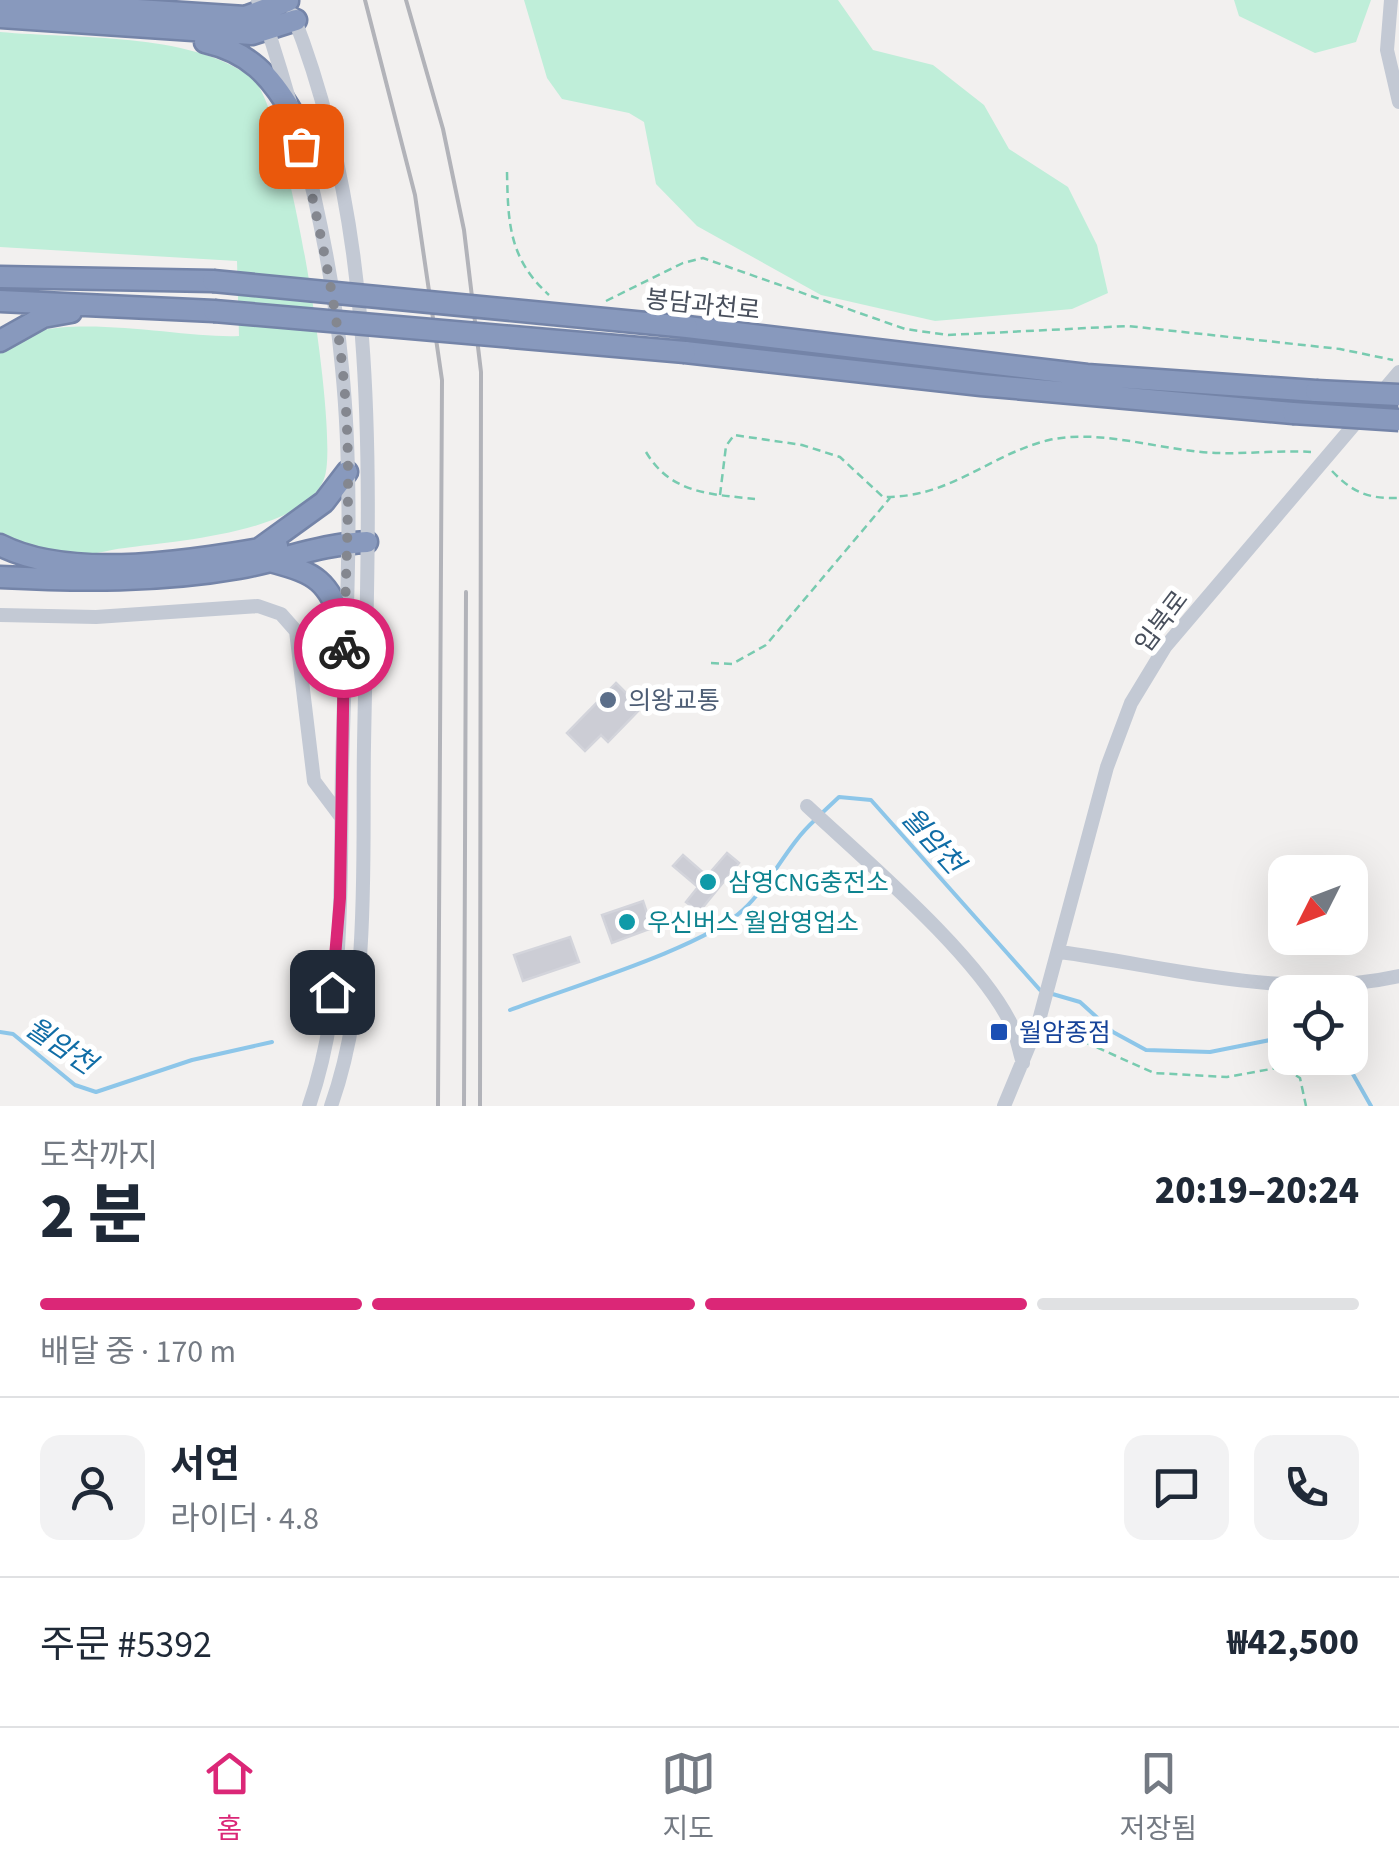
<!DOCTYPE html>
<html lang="ko">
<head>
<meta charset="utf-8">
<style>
	:root { --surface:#fff; --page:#f2f2f3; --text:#1f2937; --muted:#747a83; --line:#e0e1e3; --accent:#db2777 }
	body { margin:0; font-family:"Source Sans 3","Noto Sans KR",sans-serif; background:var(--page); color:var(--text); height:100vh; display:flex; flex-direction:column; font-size:38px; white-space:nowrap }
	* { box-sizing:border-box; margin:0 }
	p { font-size:32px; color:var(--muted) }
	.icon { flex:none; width:55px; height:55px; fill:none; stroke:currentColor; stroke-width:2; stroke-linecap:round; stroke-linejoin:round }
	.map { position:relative; height:1106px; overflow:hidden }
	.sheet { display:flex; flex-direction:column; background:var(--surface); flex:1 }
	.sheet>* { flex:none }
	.needle { width:65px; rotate:228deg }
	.fabs { position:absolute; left:1268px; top:855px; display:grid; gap:20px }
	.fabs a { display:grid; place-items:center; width:100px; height:100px; border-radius:20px; background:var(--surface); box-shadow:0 10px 40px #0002; font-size:50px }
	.pin { position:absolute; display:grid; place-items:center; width:85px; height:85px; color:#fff; margin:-42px; border-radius:20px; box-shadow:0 5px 15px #0006 }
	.courier { position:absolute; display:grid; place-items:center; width:100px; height:100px; margin:-50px; border:8px solid #db2777; border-radius:50%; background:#fff; color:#222; box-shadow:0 2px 12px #0007 }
	.overview em { font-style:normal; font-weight:800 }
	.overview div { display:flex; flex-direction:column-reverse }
	.overview { display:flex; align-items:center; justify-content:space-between; height:170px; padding:0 40px }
	h1 { font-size:65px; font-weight:800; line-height:75px }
	.bar { display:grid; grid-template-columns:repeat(4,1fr); gap:15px 10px; align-content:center; height:120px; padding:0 40px }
	.bar i { height:12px; border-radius:8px; background:var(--line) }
	.bar .on { background:var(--accent) }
	.bar p { grid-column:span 4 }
	.line { display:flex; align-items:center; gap:25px; padding:0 40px; border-top:2px solid var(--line) }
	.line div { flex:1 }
	.round { display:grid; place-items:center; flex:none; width:105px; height:105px; border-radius:20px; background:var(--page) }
	.menu { display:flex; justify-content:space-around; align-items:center; height:140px; border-top:2px solid var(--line); background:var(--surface); font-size:28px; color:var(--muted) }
	.menu a { display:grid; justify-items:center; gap:5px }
	.menu .on { color:var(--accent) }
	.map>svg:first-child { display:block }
	.green { fill:#bfeed9 }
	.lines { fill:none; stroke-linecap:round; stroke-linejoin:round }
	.stream { stroke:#8dc6e9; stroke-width:4 }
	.building { fill:#cccdd5; stroke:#d3d4db; stroke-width:2.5 }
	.highway-casing { stroke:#7484a8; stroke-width:25 }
	.path { stroke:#78cbb0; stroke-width:2.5; stroke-dasharray:8 5; stroke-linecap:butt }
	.minor { stroke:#c3c9d4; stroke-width:14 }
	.highway { stroke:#8899bd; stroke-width:20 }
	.rail { stroke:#b2b3b9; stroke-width:4 }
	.highway-bridge-casing { stroke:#7484a8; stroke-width:25; stroke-linecap:butt }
	.highway-bridge { stroke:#8899bd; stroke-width:20 }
	.done { stroke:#84878f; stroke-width:10; stroke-dasharray:0 18 }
	.route { stroke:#db2777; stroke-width:12 }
	.service-dot { fill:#5c6f8a; stroke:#fff; stroke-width:4 }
	.culture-dot { fill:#0f9aa8; stroke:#fff; stroke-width:4 }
	.transit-dot { fill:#1a4fb4; stroke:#fff; stroke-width:4 }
	.labels { text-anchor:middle; stroke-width:10; stroke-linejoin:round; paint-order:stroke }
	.street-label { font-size:25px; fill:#484f5c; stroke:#fff }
	.service-label { font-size:25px; fill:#4e5e75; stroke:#fff; text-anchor:start }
	.culture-label { font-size:25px; fill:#0d838f; stroke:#fff; text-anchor:start }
	.transit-label { font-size:25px; fill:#164399; stroke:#fff; text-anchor:start }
	.water-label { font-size:28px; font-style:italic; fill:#106da6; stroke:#fff }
</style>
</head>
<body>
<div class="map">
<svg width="1399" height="1106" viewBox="0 0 1399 1106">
	<rect width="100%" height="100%" fill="#f2f0ef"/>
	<path class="green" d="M524,0H838L873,50L933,65L984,105L1009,149L1068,187L1097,245L1108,293L1072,309L935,321L821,295L697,226L656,184L644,122L629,113L562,99L547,78Z
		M1234,0H1371L1356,42L1315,53L1239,16Z
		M0,32C76,39 189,32 251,77C288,104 339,429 325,476C308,533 173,541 125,548C106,550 83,558 65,556C42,553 21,542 0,534V348C49,306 177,339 239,336L237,261L0,247Z"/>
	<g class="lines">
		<path class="stream" d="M822,813L839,797L871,800L1040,990
			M1049,993L1080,1002L1113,1032L1146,1050L1210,1052L1285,1037
			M510,1010C567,988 703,948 743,910C771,884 786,846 815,820
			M0,1032L13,1034L75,1085L96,1092L192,1060L272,1042
			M1336,1058L1350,1069L1371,1106"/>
	</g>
	<path class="building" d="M616,683L641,708L608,742L601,735L585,751L567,733Z
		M727,853L739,863L699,912L686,902L698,887L673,866L683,855L707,876Z
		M643,901L652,928L612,943L602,915Z
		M570,937L579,962L523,981L514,955Z"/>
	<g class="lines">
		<defs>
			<path id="highway" d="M0,1L245,17L288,1
				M0,17L252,34L296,20
				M205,42C249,52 270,75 293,114
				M0,277L213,281
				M0,301L214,311
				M687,327L1087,375L1316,391
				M0,341L43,317L71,312
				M685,352L981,385L1293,413
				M0,545C72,582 198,560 277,546
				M259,549L324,502L347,472
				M270,561C319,574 326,580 345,626
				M0,577C79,581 160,582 239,568C283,560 322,544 367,542"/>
		</defs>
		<use href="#highway" class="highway-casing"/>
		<path class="path" d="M507,172C508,223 509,259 549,295
			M606,301L683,263L703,258L905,329L948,335L1128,326L1340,349L1393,360
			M646,452C671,494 710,494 755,499
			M1332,471C1353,493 1369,499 1399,498
			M720,495L726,446L734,435L802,445L840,457L883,497C951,498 988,455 1049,440C1103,428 1164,452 1219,453C1250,454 1280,450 1311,452
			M711,663L732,664L766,645L890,498
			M1046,1039L1087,1043L1154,1073L1227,1077L1282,1067L1300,1078L1306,1106"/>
		<path class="minor" d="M258,0C298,118 331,244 342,368C355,500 345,636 342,769C340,880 346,1000 309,1106
			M1391,0L1387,50L1399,102
			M293,15C385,248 368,500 364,746C362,864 371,994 331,1106
			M0,615L96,617L258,606L281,614L296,631L314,781L341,817
			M807,806C865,860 980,957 1012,1026C1017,1037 1019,1051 1023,1063
			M1060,952C1171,967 1288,1001 1399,976
			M1004,1106L1038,1024L1107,767L1131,703L1165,647L1399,372"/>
		<use href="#highway" class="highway"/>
		<path class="rail" d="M365,0L415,195L442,380L438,1106
			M406,0L443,129L464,230L481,372L480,1106
			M464,1106L466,592"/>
		<defs>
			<path id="highway-bridge" d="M213,281L687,327
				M214,311L685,352
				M1316,391L1399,395
				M1293,413L1399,420"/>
		</defs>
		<use href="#highway-bridge" class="highway-bridge-casing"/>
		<use href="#highway-bridge" class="highway-bridge"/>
	</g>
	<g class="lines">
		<path class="done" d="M301,146C317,218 334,291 342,364C353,458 346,554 344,648"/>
		<path class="route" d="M332,992L340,898L344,648"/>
	</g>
	<circle class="service-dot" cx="608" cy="700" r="10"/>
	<g class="culture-dot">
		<circle cx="708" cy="882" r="10"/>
		<circle cx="627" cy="922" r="10"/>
	</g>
	<rect class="transit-dot" x="989" y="1022" width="20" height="20" rx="5"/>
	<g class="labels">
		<g class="street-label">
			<text transform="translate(703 304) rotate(6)" y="9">봉담과천로</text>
			<text transform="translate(1161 621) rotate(-53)" y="9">입북로</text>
		</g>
		<g class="service-label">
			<text x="628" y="709">의왕교통</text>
		</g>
		<g class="culture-label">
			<text x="728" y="891">삼영CNG충전소</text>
			<text x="647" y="931">우신버스 월암영업소</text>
		</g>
		<g class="transit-label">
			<text x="1019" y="1041">월암종점</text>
		</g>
		<g class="water-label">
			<text transform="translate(933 840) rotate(48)" y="10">월암천</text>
			<text transform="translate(61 1045) rotate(34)" y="10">월암천</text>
		</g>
	</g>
</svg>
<div class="fabs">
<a><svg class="needle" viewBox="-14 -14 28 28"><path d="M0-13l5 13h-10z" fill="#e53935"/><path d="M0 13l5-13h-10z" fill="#747a83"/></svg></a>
<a><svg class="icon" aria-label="locate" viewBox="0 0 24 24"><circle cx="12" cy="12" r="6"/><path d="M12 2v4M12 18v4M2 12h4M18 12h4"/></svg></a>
</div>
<div class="pin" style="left:301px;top:146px;background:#ea580c"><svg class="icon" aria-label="bag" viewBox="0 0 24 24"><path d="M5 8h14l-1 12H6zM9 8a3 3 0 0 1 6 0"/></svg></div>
<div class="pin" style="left:332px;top:992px;background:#1f2937"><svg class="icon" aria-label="home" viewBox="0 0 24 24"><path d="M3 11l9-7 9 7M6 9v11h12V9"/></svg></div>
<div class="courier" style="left:344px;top:648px"><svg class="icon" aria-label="bike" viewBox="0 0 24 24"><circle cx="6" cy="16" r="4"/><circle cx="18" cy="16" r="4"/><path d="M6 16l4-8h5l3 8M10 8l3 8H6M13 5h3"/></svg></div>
</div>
<section class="sheet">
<div class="overview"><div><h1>2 분</h1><p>도착까지</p></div><em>20:19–20:24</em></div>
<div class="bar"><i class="on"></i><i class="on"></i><i class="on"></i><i></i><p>배달 중 · 170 m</p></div>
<div class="line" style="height:180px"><a class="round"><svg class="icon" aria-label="person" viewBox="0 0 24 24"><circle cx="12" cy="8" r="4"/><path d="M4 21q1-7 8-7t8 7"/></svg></a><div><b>서연</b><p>라이더 · 4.8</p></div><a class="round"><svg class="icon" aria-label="chat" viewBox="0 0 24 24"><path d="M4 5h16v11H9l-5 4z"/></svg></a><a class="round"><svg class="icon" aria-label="phone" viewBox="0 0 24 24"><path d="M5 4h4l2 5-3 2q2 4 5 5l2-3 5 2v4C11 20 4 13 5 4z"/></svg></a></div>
<div class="line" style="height:130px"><div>주문 #5392</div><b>₩42,500</b></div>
</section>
<nav class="menu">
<a class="on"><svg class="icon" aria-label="home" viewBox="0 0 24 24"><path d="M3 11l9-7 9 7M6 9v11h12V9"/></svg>홈</a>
<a><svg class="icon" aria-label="map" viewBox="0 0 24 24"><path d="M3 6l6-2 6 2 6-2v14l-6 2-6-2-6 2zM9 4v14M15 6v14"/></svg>지도</a>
<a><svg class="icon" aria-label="saved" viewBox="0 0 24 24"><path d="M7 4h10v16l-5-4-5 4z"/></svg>저장됨</a>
</nav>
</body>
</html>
